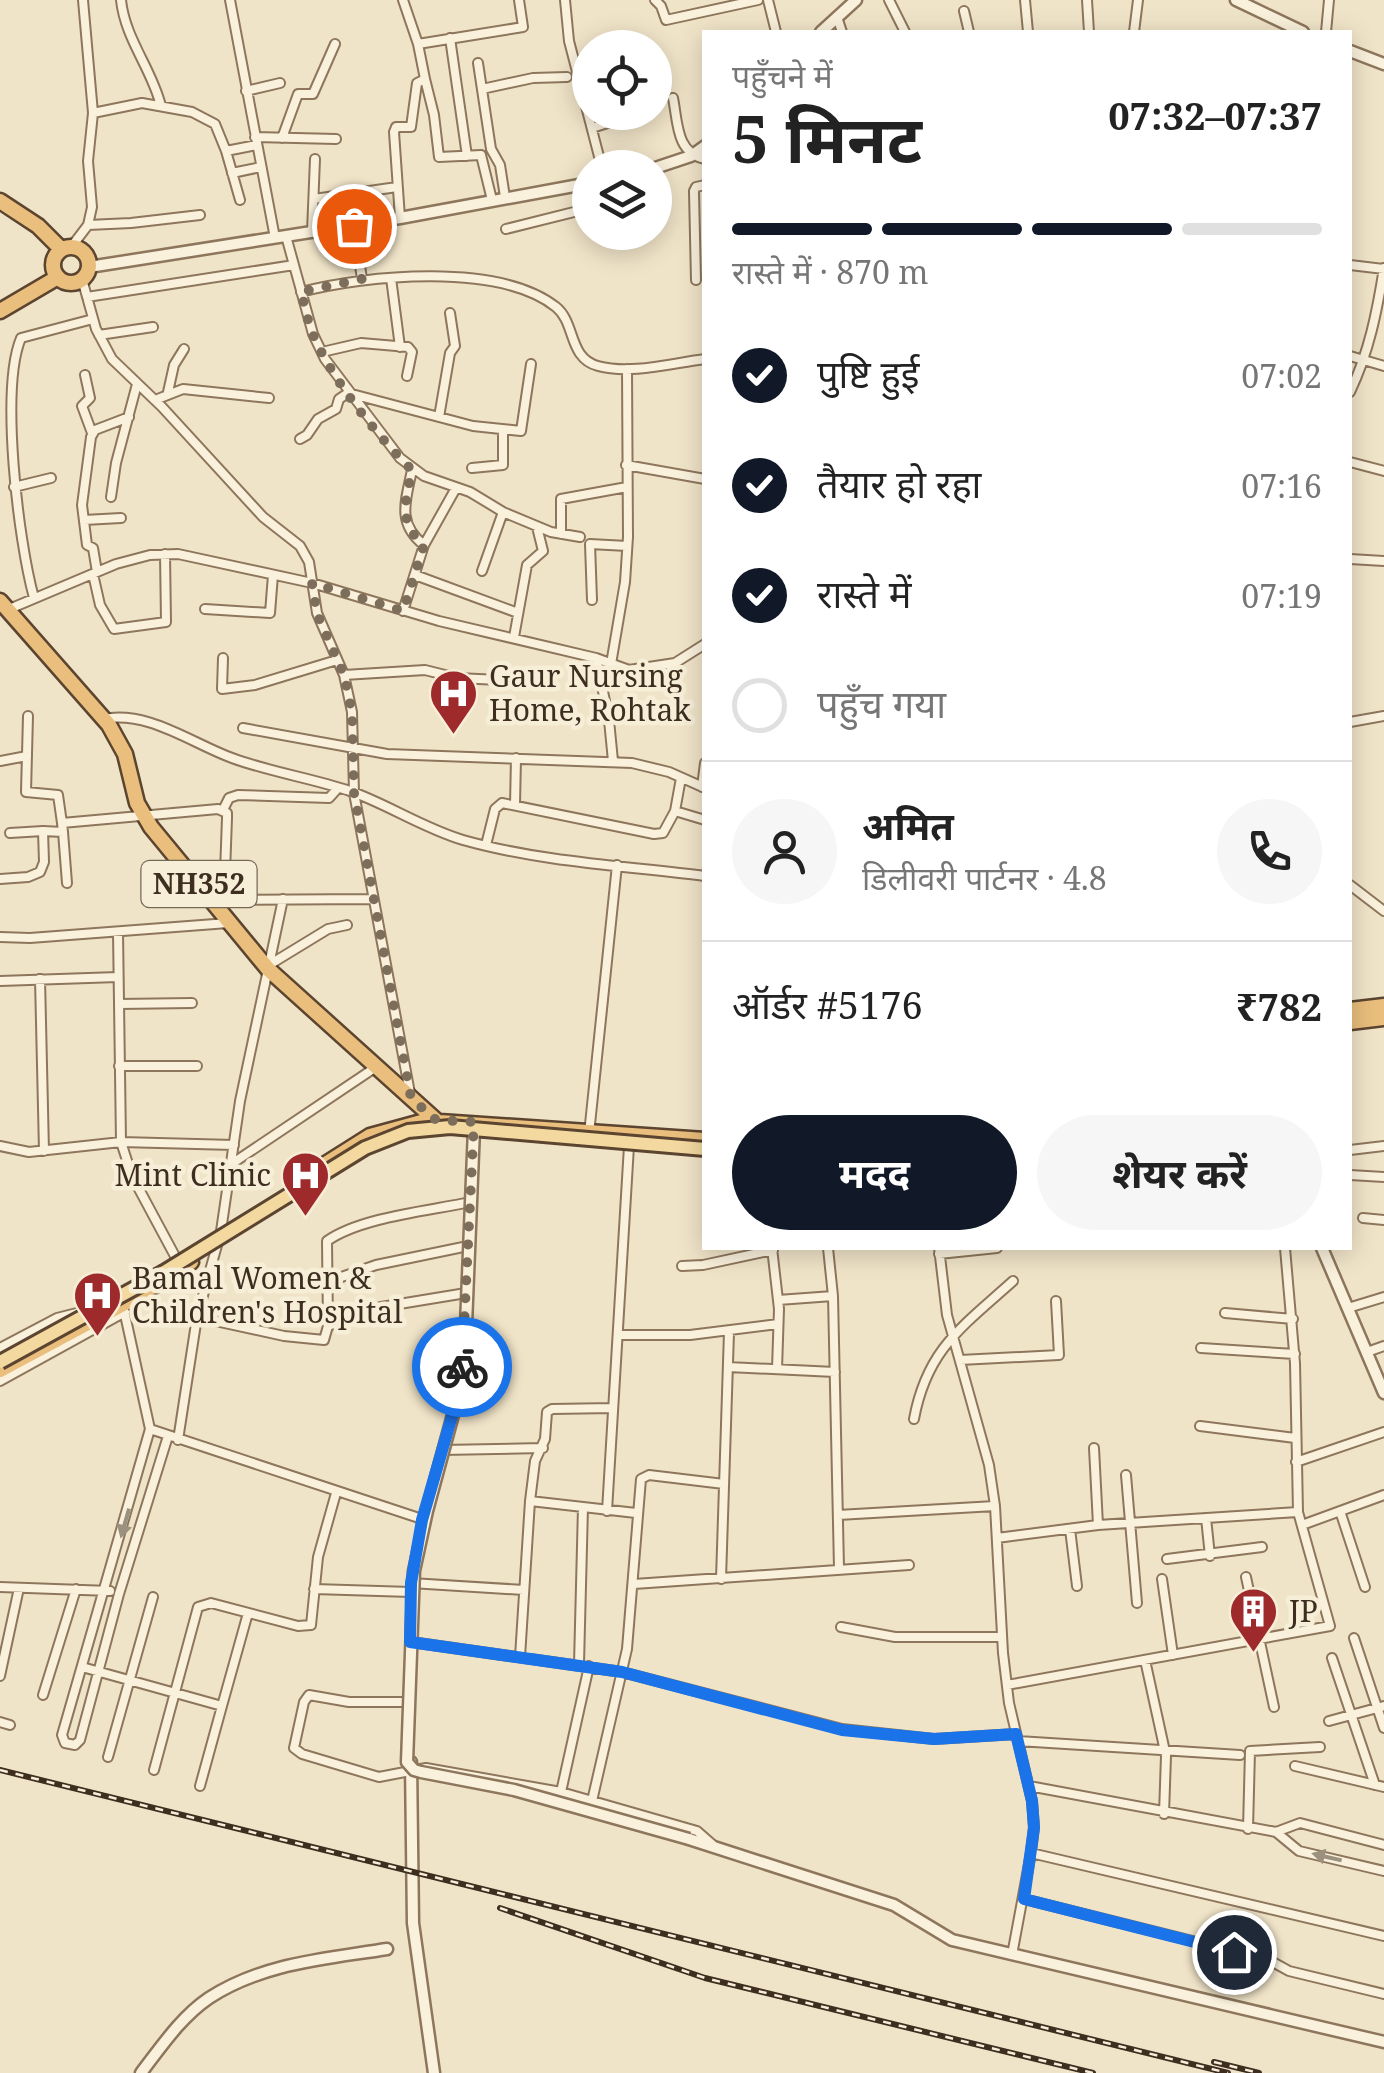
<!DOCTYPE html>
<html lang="hi">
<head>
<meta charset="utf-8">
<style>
	:root { --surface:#fff; --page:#f6f6f6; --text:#222; --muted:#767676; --line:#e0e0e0; --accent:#111827 }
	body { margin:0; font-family:"Noto Serif","Noto Sans Devanagari",serif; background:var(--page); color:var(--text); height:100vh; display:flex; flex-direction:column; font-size:38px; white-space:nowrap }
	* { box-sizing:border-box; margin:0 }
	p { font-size:32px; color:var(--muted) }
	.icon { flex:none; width:55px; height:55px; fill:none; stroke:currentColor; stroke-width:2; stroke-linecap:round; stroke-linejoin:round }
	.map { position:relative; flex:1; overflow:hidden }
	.details { position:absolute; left:702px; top:30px; width:650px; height:1220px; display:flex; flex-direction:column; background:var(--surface); border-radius:0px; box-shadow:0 5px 25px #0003 }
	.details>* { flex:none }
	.buttons { position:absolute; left:572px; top:30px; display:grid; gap:20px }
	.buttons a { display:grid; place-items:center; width:100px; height:100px; border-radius:50%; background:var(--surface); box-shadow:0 5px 25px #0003; font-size:50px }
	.pin { position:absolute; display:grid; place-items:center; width:85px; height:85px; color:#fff; margin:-42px; border:5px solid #fff; border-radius:50%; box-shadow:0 2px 10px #0007 }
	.courier { position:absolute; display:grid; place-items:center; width:100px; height:100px; margin:-50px; border:8px solid #1a73e8; border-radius:50%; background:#fff; color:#222; box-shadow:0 2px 12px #0007 }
	.summary em { font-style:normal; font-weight:700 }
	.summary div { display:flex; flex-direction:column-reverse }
	.summary { display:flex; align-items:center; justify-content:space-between; height:170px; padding:0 30px }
	h1 { font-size:65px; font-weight:700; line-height:75px }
	.bar { display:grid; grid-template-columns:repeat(4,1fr); gap:15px 10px; align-content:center; height:120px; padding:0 30px }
	.bar i { height:12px; border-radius:8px; background:var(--line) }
	.bar .active { background:var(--accent) }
	.bar p { grid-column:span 4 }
	.line { display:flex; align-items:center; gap:25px; padding:0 30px; border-top:2px solid var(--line) }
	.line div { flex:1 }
	.round { display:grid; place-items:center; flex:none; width:105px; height:105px; border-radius:52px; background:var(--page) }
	ol { padding:0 30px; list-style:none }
	li { display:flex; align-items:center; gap:30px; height:110px }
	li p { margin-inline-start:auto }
	li .icon { padding:10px; border-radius:50%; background:var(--accent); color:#fff; stroke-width:4 }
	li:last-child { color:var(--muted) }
	li i { width:55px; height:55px; border:5px solid var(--line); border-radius:50% }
	.button { display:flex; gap:20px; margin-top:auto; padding:20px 30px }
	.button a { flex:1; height:115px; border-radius:60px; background:var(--accent); color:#fff; font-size:40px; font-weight:700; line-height:115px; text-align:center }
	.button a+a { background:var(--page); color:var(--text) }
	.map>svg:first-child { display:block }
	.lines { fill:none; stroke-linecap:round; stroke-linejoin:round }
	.minor-casing { stroke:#8d765c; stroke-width:12 }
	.tertiary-casing { stroke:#8d765c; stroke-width:15 }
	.trunk-casing { stroke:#5b4430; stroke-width:19 }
	.minor { stroke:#faf1dc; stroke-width:8 }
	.tertiary { stroke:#faf1dc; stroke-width:10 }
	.trunk { stroke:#eabe7c; stroke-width:14 }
	.rail-casing { stroke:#3d2e20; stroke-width:6 }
	.rail { stroke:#f7eed8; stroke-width:2.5; stroke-dasharray:8; stroke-linecap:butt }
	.tertiary-bridge-casing { stroke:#8d765c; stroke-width:15; stroke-linecap:butt }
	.primary-bridge-casing { stroke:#5b4430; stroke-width:18; stroke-linecap:butt }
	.tertiary-bridge { stroke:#faf1dc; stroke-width:10 }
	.primary-bridge { stroke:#f3d9a0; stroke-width:12 }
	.oneway { fill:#9c907e }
	.done { stroke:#7c6e5b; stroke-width:10; stroke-dasharray:0 18 }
	.route { stroke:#1a73e8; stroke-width:12 }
	.labels { text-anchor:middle; stroke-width:9; stroke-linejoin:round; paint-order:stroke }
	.shield { fill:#f7eed8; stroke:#756857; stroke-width:2.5 }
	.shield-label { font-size:28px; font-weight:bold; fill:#3d2e20 }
	.poi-label { font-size:30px; fill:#3d2e20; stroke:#f7eed8; text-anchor:start }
</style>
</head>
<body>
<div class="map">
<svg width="1384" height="2073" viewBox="0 0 1384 2073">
	<rect width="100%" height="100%" fill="#f0e4c8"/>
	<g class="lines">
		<defs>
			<path id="minor" d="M121,0C125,39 152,69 161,106
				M230,0L275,238
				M565,0L569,41L602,168
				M655,0L661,6L666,20L758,0
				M768,0L776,32
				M889,0L905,32
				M1025,0L1028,32
				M1087,0L1089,32
				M964,11L969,32
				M837,17L842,32
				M1134,32L1138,0
				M1326,32L1329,0
				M450,38L467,156
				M418,44L523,27L519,0
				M478,63L491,149L500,165L505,197
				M425,79L434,115L439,157L481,155L492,200
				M482,89L533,78L567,77
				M246,91L280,83
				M673,98C678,123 676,153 705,159
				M93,113L142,103L192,112L215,124L226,151L257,145
				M592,128L623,118
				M255,137L336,139
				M282,138L298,94H313L335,44
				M226,151L240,200
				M232,173L261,167
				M314,199L397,187
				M400,218L394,132L396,127H411L417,83L425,79L418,44L403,0
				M88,225L131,223L200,215
				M354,225L362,279
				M506,229L590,208
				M312,232L315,159
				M286,236L313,334L325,359L400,458L424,476L470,492L503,512L551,532L580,537
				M72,246L88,225L92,207L88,161L93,113L83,0
				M1350,265L1384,269
				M391,278L400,347
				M82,279L96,329L112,359L162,407L263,517L300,546L309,562L317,613L344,675L352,712L354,793L410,1093
				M696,280L694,191L696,187L705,185
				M301,292C366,275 499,262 556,307C576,323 568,358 598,366C631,375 672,363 705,359
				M87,297L294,265
				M99,335L153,327
				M322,352L361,343L408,347L412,352L407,376
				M1350,356L1384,366
				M85,375L90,398L82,406L92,433
				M168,392L174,365L184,349
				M1350,392C1369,352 1377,312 1384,268
				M155,400L183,389L269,398
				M439,417L450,353L455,346L450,313
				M300,439L307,435L318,419L336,409L339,399L348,393L473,426L521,431L531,364
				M1350,462L1384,471
				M626,465L705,479
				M472,468L503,465V430
				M14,487L51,478
				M111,497L116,463L137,384
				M84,520L121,518
				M561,534V499L627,487
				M424,545L456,488
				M1350,559L1384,561
				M482,571L503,512
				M97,572L93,548L87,545L82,505L91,437L95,430L129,417
				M93,574L100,605L114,629L166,622L165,554
				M415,575L518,613
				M34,598C18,540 0,388 21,338L93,319
				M592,600L590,544L627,546
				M205,609L270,613L273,575
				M7,610L116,564L150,555L178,554L312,583L439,621L596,658L629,670L675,663L705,644
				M403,611L424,545C396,523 406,500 412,470
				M514,637L527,565L543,551L537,527
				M223,658L222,689L255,685L337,660
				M596,658L609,720L613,761
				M611,664L625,582L628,537L627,369
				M344,675L425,670L457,678L500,680
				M28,716L26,792L58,795L62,823
				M103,719C148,710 191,743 232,758C270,772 311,778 350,791C389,805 423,828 463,840C541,862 625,866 705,876
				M1350,722L1384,716
				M243,728L387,754L632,763L669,772L705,788
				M0,761L27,756
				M702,787L705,763
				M515,805L516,758
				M223,810L229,798L238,795L329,798L338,788
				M675,811L705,820
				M63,832L67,883
				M10,833L43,831
				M486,845L495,809L502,803L654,834L663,833L675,811L681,778
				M0,879L28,877L40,872L44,862L43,831L63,832L62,823L218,809L227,813V818L224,900
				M1350,885L1384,911
				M222,900L373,899
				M118,932L121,1142L132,1176L176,1258
				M0,937L30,938L228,923
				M269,965L328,929L347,925
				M40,979L44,1151
				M0,981L118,977
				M119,1004L192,1003
				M119,1066H197
				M589,1134L617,865
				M0,1146L29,1152L121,1142L234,1145
				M1350,1150L1384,1146
				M230,1165L376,1067
				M1350,1175L1384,1177
				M1363,1218L1384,1220
				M772,1248L779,1309L777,1369
				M828,1248L833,1296L839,1568
				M939,1248L947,1315L989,1465L995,1506L1003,1653L1009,1703L1032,1801L1034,1827L1031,1853L1012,1955
				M939,1254L997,1248
				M682,1266L703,1265L773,1250
				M327,1282L376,1265L468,1246
				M778,1300L833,1296
				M122,1301L150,1429L422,1519
				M1348,1308L1384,1297
				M1225,1313L1293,1319
				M197,1317L284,1336L324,1340L328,1326L327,1241C361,1217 429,1211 470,1202
				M328,1326L381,1307L466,1293
				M618,1335H690L778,1324
				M0,1348L57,1318L81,1312
				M1201,1348L1295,1354
				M1367,1352L1384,1346
				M960,1360L1059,1355L1056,1301
				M728,1367L835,1372
				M0,1381L125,1312
				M914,1419C927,1349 963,1326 1013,1281
				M1200,1426L1295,1438
				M150,1429L62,1735L65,1743L75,1745L80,1740L119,1594L168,1436
				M178,1440L197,1317L221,1231L240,1101L283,899
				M1094,1448L1098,1525
				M442,1450L543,1448
				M1296,1462L1384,1432
				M1126,1475L1137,1603
				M530,1501L636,1513
				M607,1511L629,1146
				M1340,1511L1365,1587
				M838,1515L995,1506
				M1206,1518L1210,1556
				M1302,1525L1384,1495
				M1070,1529L1077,1586
				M997,1538L1098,1525L1298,1512
				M1167,1559L1262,1547
				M1246,1577L1274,1707
				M721,1579L729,1332
				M1162,1579L1173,1655
				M411,1583L524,1590
				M634,1584L909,1565
				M0,1587L110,1591
				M314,1589L411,1592
				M841,1627L895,1637H1002
				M1354,1638L1384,1728
				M411,1642L622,1672L842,1729L934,1739L1016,1734
				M520,1657L530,1501L535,1461L545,1439L547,1412L552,1409L613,1408
				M1332,1658L1375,1785
				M1145,1660L1166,1756L1164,1814
				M579,1664L583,1507
				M82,1667L222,1706L248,1613
				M0,1676L19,1588
				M1007,1685L1330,1626L1298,1512L1295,1363L1285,1248
				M43,1695L76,1589
				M409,1702H349L309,1695L304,1702L294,1748L302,1754L379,1777L426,1768L561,1792L697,1831L713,1845
				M1329,1721L1384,1706
				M0,1722L10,1725
				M1018,1741L1240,1755
				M108,1757L153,1597
				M1295,1766L1384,1787
				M154,1770L198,1607L211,1603L298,1626L311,1625L318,1557L336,1493
				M200,1786L222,1706
				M1029,1786L1276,1832L1300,1823L1384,1845
				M561,1792L589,1666
				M592,1801L627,1649L641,1479L649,1475L724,1484
				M1248,1829L1250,1751L1320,1747
				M1276,1832L1299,1851L1384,1871
				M1031,1853L1384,1936
				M1024,1899L1269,1960L1289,1971L1384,1994"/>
			<path id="tertiary" d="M1236,0L1303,32
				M821,32L856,0
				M1350,51L1384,64
				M655,168L691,156L705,146
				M89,267L400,218L590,183
				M1322,1248L1384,1393
				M411,1762L413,1923L434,2073
				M689,1839L894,1905L952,1940L1384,2042
				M141,2073C161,2047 181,2017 209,1998C263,1963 325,1959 387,1949"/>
			<path id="trunk" d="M0,201L38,226L61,249
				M53 265a18 18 0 1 1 36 0a18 18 0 1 1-36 0Z
				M0,311L58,277
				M0,601L109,725L125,754L137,803L151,827L268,969L440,1124
				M1350,1010L1384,1006
				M1350,1022L1384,1018
				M294,1184L370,1136L425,1121L705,1140
				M0,1370L136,1297L191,1262"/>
		</defs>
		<use href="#minor" class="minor-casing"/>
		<use href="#tertiary" class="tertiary-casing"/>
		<use href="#trunk" class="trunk-casing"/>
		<use href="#minor" class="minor"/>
		<use href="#tertiary" class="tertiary"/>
		<use href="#trunk" class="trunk"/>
		<defs>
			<path id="rail" d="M0,1770L1228,2073
				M500,1908L705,1978L1093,2073
				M1214,2062L1259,2073"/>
		</defs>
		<use href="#rail" class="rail-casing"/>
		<use href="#rail" class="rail"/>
		<defs>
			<path id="tertiary-bridge" d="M474,1129L464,1374L427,1511L414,1571L407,1762L414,1770L421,1772L514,1790L689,1839"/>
			<path id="primary-bridge" d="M0,1362L164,1272L365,1148L408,1131L450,1127L705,1149"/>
		</defs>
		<use href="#tertiary-bridge" class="tertiary-bridge-casing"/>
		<use href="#primary-bridge" class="primary-bridge-casing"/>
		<use href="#tertiary-bridge" class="tertiary-bridge"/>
		<use href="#primary-bridge" class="primary-bridge"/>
	</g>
	<defs><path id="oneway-solid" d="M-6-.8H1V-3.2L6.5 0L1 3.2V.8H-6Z" transform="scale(2.5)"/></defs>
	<g class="oneway">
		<use href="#oneway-solid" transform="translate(125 1523) rotate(106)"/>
		<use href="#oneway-solid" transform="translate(1327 1857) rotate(-167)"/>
	</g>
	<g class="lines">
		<path class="done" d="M354,226L362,279L301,292C305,307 308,323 314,337C334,382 377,436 412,470C406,500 397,523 424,545L403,611L312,583L317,614L344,675L352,712L354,793L411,1098L436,1120L474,1122L462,1367"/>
		<path class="route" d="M462,1367L460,1388L422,1520L411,1583L410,1642L622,1672L842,1730L934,1739L1016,1734L1032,1801L1034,1828L1024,1899L1234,1952"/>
	</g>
	<defs>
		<symbol id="hospital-pin" viewBox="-11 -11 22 30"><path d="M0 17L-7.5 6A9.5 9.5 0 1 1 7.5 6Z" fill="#9e2a2b" stroke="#f7eed8"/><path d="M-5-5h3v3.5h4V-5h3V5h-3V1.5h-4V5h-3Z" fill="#fff"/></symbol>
		<symbol id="building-pin" viewBox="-11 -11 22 30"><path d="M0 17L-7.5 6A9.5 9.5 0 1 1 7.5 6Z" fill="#9e2a2b" stroke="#f7eed8"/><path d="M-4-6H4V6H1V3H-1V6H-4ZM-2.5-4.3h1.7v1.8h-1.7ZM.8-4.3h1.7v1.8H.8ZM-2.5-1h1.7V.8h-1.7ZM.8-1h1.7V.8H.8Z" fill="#fff"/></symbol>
	</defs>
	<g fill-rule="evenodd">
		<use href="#hospital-pin" x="426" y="666" width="55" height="75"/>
		<use href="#hospital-pin" x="278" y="1148" width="55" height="75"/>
		<use href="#hospital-pin" x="70" y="1268" width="55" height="75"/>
		<use href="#building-pin" x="1226" y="1584" width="55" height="75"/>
	</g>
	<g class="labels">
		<rect class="shield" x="141.5" y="861" width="115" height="46" rx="8"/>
		<g class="shield-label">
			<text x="199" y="894">NH352</text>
		</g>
		<g class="poi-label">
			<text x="489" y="687">Gaur Nursing<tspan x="489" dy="34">Home, Rohtak</tspan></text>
			<text x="271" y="1186" text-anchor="end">Mint Clinic</text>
			<text x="132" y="1289">Bamal Women &amp;<tspan x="132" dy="34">Children's Hospital</tspan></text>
			<text x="1289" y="1622">JP</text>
		</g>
	</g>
</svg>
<div class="buttons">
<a><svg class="icon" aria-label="locate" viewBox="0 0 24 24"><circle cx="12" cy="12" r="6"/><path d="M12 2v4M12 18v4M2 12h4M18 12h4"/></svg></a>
<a><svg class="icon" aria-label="layers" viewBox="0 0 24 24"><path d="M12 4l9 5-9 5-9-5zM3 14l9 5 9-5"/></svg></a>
</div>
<div class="pin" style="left:354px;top:226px;background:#ea580c"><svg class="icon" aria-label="bag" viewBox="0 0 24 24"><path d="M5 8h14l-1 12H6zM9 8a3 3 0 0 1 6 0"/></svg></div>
<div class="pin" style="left:1234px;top:1952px;background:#1f2937"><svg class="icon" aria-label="home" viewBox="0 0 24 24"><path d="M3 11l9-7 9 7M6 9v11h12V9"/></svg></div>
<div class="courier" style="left:462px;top:1367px"><svg class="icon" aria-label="bike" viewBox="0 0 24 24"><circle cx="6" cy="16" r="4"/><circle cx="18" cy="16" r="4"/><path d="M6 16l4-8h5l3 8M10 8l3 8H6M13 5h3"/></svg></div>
<section class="details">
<div class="summary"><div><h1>5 मिनट</h1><p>पहुँचने में</p></div><em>07:32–07:37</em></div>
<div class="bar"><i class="active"></i><i class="active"></i><i class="active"></i><i></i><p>रास्ते में · 870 m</p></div>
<ol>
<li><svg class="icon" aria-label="check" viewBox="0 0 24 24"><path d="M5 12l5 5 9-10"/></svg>पुष्टि हुई<p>07:02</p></li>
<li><svg class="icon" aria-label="check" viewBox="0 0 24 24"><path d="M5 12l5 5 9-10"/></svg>तैयार हो रहा<p>07:16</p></li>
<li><svg class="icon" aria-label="check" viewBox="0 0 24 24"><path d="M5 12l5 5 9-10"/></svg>रास्ते में<p>07:19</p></li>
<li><i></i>पहुँच गया</li>
</ol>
<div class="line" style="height:180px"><a class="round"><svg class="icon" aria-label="person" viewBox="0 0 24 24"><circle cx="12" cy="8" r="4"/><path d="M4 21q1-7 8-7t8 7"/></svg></a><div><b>अमित</b><p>डिलीवरी पार्टनर · 4.8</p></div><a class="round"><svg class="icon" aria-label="phone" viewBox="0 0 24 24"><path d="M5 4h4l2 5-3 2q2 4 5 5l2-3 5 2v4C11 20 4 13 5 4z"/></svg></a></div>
<div class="line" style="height:130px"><div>ऑर्डर #5176</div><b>₹782</b></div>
<div class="button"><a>मदद</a><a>शेयर करें</a></div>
</section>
</div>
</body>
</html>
